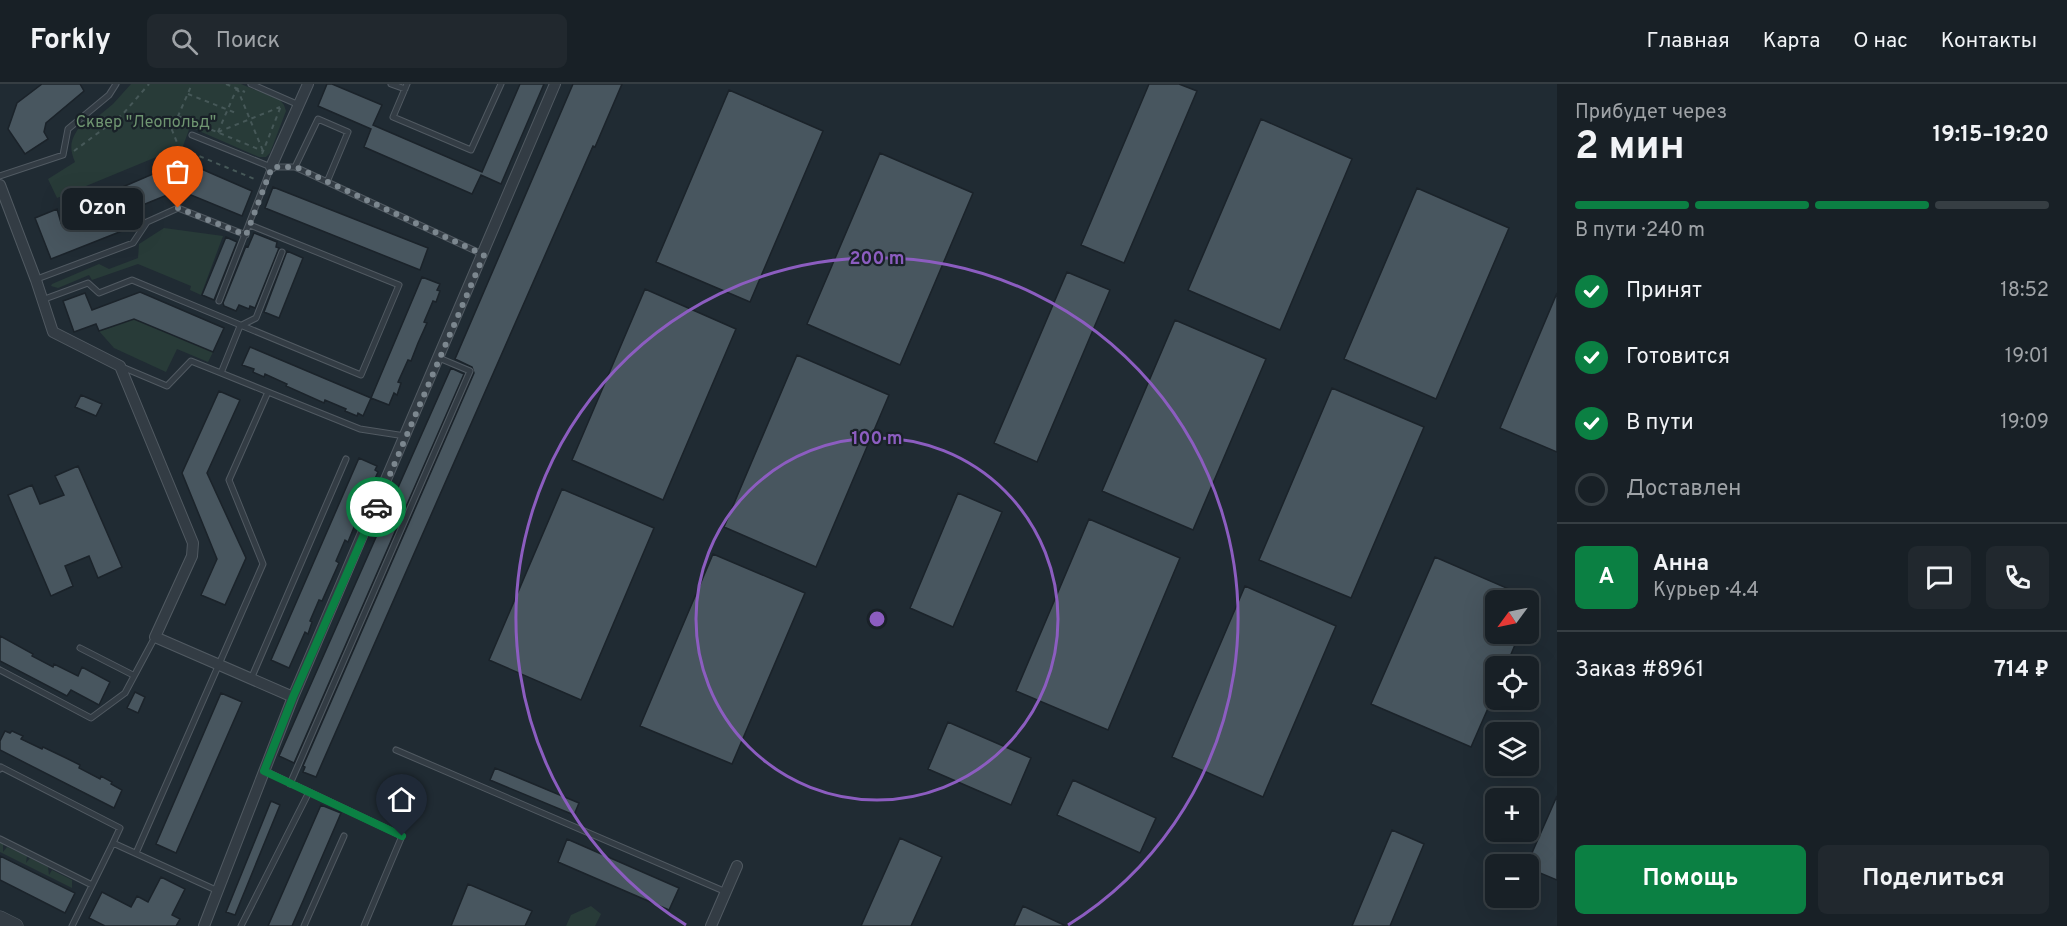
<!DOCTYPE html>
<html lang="ru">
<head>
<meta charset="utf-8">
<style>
	:root { --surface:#182026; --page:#21282e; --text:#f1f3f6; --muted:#9fa3a7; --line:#363e43; --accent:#0b8043 }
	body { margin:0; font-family:Overpass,sans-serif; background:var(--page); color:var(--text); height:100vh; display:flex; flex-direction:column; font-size:22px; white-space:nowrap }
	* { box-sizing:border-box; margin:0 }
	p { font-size:20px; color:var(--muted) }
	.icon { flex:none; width:33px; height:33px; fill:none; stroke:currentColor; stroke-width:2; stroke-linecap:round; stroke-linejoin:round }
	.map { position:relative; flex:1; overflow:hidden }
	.sheet { display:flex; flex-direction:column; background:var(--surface); width:510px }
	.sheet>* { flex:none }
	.needle { width:39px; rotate:237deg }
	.controls { position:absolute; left:1485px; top:506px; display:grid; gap:12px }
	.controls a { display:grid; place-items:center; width:54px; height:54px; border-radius:9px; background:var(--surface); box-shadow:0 6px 24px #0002,0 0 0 2px var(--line); font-size:30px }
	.pin { position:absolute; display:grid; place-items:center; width:51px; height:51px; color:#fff; margin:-62px -26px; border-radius:50% 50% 50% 0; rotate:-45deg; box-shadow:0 0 6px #0007 }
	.pin .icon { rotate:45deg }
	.courier { position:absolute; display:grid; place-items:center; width:60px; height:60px; margin:-30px; border:4px solid #0b8043; border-radius:50%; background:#fff; color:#222; box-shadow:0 2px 8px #0007 }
	.bubble { position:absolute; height:42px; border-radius:9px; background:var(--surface); box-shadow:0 6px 24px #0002,0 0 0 2px var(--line); font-size:20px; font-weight:700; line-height:42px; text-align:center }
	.overview em { font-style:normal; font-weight:700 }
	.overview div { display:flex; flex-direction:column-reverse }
	.overview { display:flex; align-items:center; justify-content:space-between; height:102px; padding:0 18px }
	h1 { font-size:39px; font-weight:700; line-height:45px }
	.bar { display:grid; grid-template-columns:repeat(4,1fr); gap:9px 6px; align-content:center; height:72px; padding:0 18px }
	.bar i { height:8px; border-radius:4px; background:var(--line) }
	.bar .selected { background:var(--accent) }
	.bar p { grid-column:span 4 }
	.line { display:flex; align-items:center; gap:15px; padding:0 18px; border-top:2px solid var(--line) }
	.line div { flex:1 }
	.round { display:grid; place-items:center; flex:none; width:63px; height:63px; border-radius:9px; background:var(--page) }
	ol { padding:0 18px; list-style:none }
	li { display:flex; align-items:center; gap:18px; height:66px }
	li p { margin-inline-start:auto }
	li .icon { padding:6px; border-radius:50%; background:var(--accent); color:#fff; stroke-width:4 }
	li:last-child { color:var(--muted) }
	li i { width:33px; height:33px; border:3px solid var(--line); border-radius:50% }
	.action { display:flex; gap:12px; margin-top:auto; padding:12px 18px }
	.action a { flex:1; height:69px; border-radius:9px; background:var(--accent); color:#fff; font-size:24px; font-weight:700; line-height:69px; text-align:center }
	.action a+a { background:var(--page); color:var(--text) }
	header { display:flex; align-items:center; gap:36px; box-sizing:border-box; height:84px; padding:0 30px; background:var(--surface); border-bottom:2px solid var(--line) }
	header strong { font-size:28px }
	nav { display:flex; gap:33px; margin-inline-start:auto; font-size:21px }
	.search { width:420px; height:54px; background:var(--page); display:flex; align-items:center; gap:15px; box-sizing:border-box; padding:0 21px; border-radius:9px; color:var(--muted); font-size:22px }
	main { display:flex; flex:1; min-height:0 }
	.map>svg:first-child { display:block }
	.green { fill:#283b38 }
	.building { fill:#48565f; stroke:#1b232a; stroke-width:1.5 }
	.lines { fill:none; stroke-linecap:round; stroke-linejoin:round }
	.service-casing { stroke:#515a62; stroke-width:7 }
	.minor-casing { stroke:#515a62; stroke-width:12 }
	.tertiary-casing { stroke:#515a62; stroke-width:15 }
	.path { stroke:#465858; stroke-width:2; stroke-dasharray:4.5 4.5; stroke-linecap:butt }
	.service { stroke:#333c44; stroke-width:5 }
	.minor { stroke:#333c44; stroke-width:10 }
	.tertiary { stroke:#333c44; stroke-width:14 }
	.done { stroke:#7c878f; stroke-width:6; stroke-dasharray:0 10.8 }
	.route { stroke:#0b8043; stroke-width:8 }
	.ring { fill:none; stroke:#8c5dc0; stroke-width:3 }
	.labels { text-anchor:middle; stroke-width:4.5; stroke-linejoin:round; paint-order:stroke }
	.park-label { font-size:16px; fill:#6f9571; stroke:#192128 }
	.centre { fill:#8c5dc0; stroke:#192128; stroke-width:3 }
	.ring-label { font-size:18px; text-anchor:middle; font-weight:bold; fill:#8c5dc0; stroke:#192128; stroke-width:4.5; stroke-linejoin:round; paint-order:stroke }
</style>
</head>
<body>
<header>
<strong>Forkly</strong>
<div class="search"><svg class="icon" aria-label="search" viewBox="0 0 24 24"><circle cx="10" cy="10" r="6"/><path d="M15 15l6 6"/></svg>Поиск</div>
<nav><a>Главная</a><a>Карта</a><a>О нас</a><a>Контакты</a></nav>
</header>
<main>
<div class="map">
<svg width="1557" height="842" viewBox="0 0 1557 842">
	<rect width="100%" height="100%" fill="#202b33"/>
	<path class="green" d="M131,0H241L280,16L284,21L286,27L270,69L266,73H259L190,43L183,62L57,114L48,95L75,78C67,59 73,53 83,37L86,35L90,39L113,20Z
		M164,144L223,152L201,211L190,206L191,202L138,180L92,196L89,191L58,204L51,202L52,200L99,180L109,185L138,174L139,160Z
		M134,235L213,268L208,278L177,265L166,288L114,264L99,247Z
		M0,758L3,760V768L7,763L27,772L26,779L30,774L48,783L49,791L52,786L72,796V804L0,768Z
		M591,822L601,830L595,842H566L571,831Z"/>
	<path class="building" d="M42,0H80L84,7L46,39L44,48L48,55L25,70L8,45L17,19Z
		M327,0H332L382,21L373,41L482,88L520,0H544L501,100L481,91L472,110L364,63L371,45L318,22Z
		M573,0H622L595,63L593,62L316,693L303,688L305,683L303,682L474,289L472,283L455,275Z
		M1149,0H1179L1197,7L1124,179L1081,161Z
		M729,6L823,47L750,218L656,178Z
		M1261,35L1352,75L1280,246L1188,206Z
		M880,69L973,109L900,281L807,240Z
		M183,77L252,107L242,132L179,106L121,130L127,145L51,175L35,134L57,125L61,139L115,117L111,108Z
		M273,103L428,164L420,186L265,124Z
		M1417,104L1509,144L1436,315L1344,275Z
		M254,149L277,158L276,163L279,164L255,224L250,222L249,225L239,221L236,227L224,222L223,219L246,162L248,163Z
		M226,153L237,158L214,216L202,211Z
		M287,167L303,174L279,234L264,228Z
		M1067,188L1110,206L1037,378L994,359Z
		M422,193L440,200L437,206L440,207L436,218L433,217L424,238L427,239L418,259L411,277L408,276L398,298L401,299L397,311L394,309L389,321L371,314Z
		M645,205L736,245L663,416L572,376Z
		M140,208L224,244L213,268L134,235L99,247L96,240L74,248L63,217L85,209L92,226Z
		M1557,209V368L1500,344Z
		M1175,236L1266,275L1193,446L1102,407Z
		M250,263L371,314L363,332L358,329L357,332L345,327L346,325L325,316L324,319L286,302L287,300L265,290L264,293L253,288L254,285L242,281Z
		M797,271L889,311L816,483L724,443Z
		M451,284L464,290L294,679L279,672Z
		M1332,304L1424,343L1351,514L1259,476Z
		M219,307L240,316L207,389L246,474L225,521L201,511L217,475L182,389Z
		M81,311L102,320L96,332L75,323Z
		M359,374L377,382L375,386L378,388L373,399L370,398L361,418L364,419L348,458L345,456L336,477L339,479L322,517L319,516L310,537L312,538L308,550L305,548L289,584L271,576Z
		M78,382L122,483L98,494L89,472L65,482L73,502L51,512L8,411L32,401L40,420L64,411L55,392Z
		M562,405L654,444L581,616L489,576Z
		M958,409L1002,428L953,543L910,524Z
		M1089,435L1180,474L1108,646L1016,607Z
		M713,470L805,509L732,680L640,642Z
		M1435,473L1534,516H1496V549H1520L1506,582H1496V606L1471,663L1371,620Z
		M1245,502L1336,542L1263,713L1172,673Z
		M0,552L33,570L32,572L53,583L54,580L78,592L82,583L110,598L99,621L71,606L67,612L0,577Z
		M135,608L145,613L138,629L127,624Z
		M221,609L242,618L176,769L156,760Z
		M948,638L1031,674L1011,721L928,685Z
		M5,647L10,649L12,647L23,652L21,655L42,665L43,663L66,674L80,681L79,684L100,695L101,692L112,698L111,700L122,706L114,724L0,666V657Z
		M495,684L579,719L574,731L490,696Z
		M1073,696L1156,734L1140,769L1057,731Z
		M1557,712V796L1528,784V778Z
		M271,717L280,721L235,831L226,828Z
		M321,721L341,729L303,817L292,842H268Z
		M1392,746L1424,760L1390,842H1352Z
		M900,754L942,773L911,842H861Z
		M567,755L679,804L669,826L558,778Z
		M0,772L75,809L65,829L0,796Z
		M161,793L185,805L172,831L180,835L176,842H105L89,834L102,808L131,823L137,812L148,818Z
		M468,800L532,827L525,842H451Z
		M1023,822L1066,842H1014Z"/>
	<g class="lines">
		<defs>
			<path id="service" d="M251,0L299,21
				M391,0L405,5
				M407,0L393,33L471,66L501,0
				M192,51L271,83H295L482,170
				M295,83L318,35L348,48L327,98
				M0,92L63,71L68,45L109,11L116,0
				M37,195L133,159L147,138L178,124L246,151
				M42,216L88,199L99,209L132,196L361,291L399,201L250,141
				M219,217L271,83
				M122,283L167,302L191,277L221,289L240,242L256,234L282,168
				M221,289L268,308
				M80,564L133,591
				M0,586L91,634L125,609L155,553
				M251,595L346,375
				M396,666L726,808
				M0,685L1,683L120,744L113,759
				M265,687L402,752L364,842
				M290,700L470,287L439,274
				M0,755L92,801
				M136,769L263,480L229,396L268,308L360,345L405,352
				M72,842L113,759L218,807
				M241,842L309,708
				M304,842L344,752"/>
			<path id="minor" d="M271,83L308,0
				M0,101L36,196L53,248L120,282L193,459L192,472L155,553L293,613
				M204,842L293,613L555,0
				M711,842L737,782"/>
			<path id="tertiary" d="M0,834L16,842"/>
		</defs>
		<use href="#service" class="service-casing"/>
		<use href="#minor" class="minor-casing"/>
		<use href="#tertiary" class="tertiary-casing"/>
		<path class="path" d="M226,0L245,8
			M237,4L263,67
			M188,10L236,29
			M178,32L263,67
			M218,48L280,23
			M218,48L237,4
			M180,66L172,46L192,0
			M74,67L122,31L149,0
			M262,70L281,22
			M166,71L182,65L257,96"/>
		<use href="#service" class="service"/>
		<use href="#minor" class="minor"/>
		<use href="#tertiary" class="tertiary"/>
	</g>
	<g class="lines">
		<path class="done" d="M178,124L246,151L272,83H296L484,171L376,423"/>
		<path class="route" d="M376,423L293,613L264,687L402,752"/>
	</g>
	<g class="ring">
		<circle cx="877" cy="535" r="181"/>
		<path d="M686 841A361 361 0 1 1 1068 841"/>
	</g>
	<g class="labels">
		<g class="park-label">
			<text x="146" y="43">Сквер "Леопольд"</text>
		</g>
	</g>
	<circle cx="877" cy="535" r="9" class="centre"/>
	<g class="ring-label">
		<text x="877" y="180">200 m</text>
		<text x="877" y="360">100 m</text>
	</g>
</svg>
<div class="controls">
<a><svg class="needle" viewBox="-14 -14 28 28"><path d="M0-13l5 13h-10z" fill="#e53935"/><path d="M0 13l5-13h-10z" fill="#9fa3a7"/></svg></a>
<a><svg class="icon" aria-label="locate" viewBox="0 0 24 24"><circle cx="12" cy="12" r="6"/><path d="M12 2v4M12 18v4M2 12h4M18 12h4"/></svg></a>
<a><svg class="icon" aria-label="layers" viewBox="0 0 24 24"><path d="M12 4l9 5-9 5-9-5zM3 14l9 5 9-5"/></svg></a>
<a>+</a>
<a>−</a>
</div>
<div class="pin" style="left:178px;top:124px;background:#ea580c"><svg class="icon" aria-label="bag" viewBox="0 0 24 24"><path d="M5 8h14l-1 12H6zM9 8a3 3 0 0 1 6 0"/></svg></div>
<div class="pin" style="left:402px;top:752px;background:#1f2937"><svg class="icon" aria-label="home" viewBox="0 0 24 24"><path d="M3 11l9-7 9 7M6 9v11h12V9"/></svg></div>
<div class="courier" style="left:376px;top:423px"><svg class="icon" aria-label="car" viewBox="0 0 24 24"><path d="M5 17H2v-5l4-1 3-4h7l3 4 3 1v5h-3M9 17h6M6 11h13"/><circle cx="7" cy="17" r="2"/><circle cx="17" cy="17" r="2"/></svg></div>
<div class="bubble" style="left:62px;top:104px;width:81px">Ozon</div>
</div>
<section class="sheet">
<div class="overview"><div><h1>2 мин</h1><p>Прибудет через</p></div><em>19:15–19:20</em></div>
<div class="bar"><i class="selected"></i><i class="selected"></i><i class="selected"></i><i></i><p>В пути · 240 m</p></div>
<ol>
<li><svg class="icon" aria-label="check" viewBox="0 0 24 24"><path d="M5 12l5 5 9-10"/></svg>Принят<p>18:52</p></li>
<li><svg class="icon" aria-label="check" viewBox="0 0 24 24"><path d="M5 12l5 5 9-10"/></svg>Готовится<p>19:01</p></li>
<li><svg class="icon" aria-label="check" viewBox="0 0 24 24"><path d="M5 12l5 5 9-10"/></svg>В пути<p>19:09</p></li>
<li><i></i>Доставлен</li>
</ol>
<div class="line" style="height:108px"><b class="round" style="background:var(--accent);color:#fff">А</b><div><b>Анна</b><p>Курьер · 4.4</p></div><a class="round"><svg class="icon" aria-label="chat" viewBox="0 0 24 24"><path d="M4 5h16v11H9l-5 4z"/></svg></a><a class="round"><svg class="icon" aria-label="phone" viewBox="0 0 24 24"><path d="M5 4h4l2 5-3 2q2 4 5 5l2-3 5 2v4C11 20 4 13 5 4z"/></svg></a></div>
<div class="line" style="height:78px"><div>Заказ #8961</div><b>714 ₽</b></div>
<div class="action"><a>Помощь</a><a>Поделиться</a></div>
</section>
</main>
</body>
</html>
